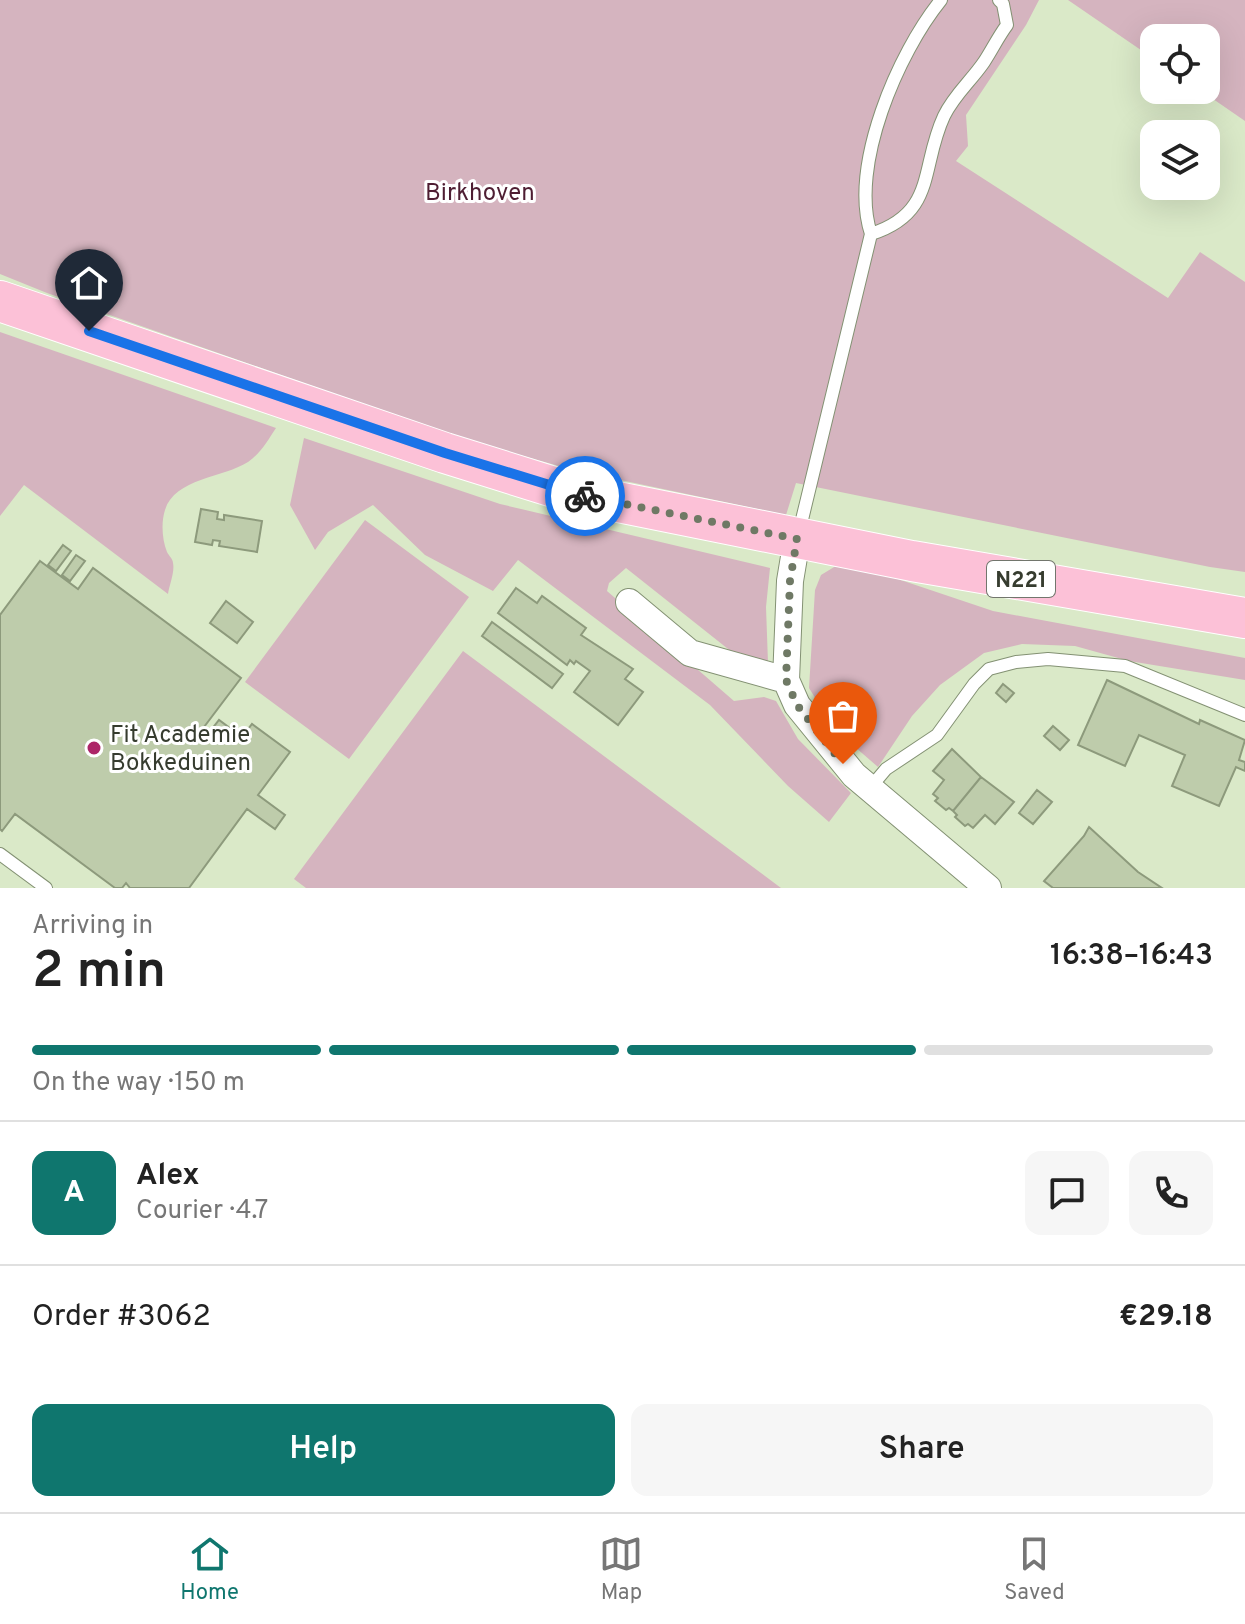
<!DOCTYPE html>
<html lang="en">
<head>
<meta charset="utf-8">
<style>
	:root { --surface:#fff; --page:#f6f6f6; --text:#222; --muted:#767676; --line:#e0e0e0; --accent:#0f766e }
	body { margin:0; font-family:Overpass,sans-serif; background:var(--page); color:var(--text); height:100vh; display:flex; flex-direction:column; font-size:30px; white-space:nowrap }
	* { box-sizing:border-box; margin:0 }
	p { font-size:26px; color:var(--muted) }
	.icon { flex:none; width:44px; height:44px; fill:none; stroke:currentColor; stroke-width:2; stroke-linecap:round; stroke-linejoin:round }
	.map { position:relative; height:888px; overflow:hidden }
	.side { display:flex; flex-direction:column; background:var(--surface); flex:1 }
	.side>* { flex:none }
	.controls { position:absolute; left:1140px; top:24px; display:grid; gap:16px }
	.controls a { display:grid; place-items:center; width:80px; height:80px; border-radius:16px; background:var(--surface); box-shadow:0 8px 32px #0002; font-size:40px }
	.pin { position:absolute; display:grid; place-items:center; width:68px; height:68px; color:#fff; margin:-82px -34px; border-radius:50% 50% 50% 0; rotate:-45deg; box-shadow:0 0 8px #0007 }
	.pin .icon { rotate:45deg }
	.courier { position:absolute; display:grid; place-items:center; width:80px; height:80px; margin:-40px; border:6px solid #1a73e8; border-radius:50%; background:#fff; color:#222; box-shadow:0 2px 10px #0007 }
	.summary em { font-style:normal; font-weight:600 }
	.summary div { display:flex; flex-direction:column-reverse }
	.summary { display:flex; align-items:center; justify-content:space-between; height:136px; padding:0 32px }
	h1 { font-size:52px; font-weight:600; line-height:60px }
	.bar { display:grid; grid-template-columns:repeat(4,1fr); gap:12px 8px; align-content:center; height:96px; padding:0 32px }
	.bar i { height:10px; border-radius:6px; background:var(--line) }
	.bar .active { background:var(--accent) }
	.bar p { grid-column:span 4 }
	.line { display:flex; align-items:center; gap:20px; padding:0 32px; border-top:2px solid var(--line) }
	.line div { flex:1 }
	.round { display:grid; place-items:center; flex:none; width:84px; height:84px; border-radius:16px; background:var(--page) }
	.primary-button { display:flex; gap:16px; margin-top:auto; padding:16px 32px }
	.primary-button a { flex:1; height:92px; border-radius:16px; background:var(--accent); color:#fff; font-size:32px; font-weight:600; line-height:92px; text-align:center }
	.primary-button a+a { background:var(--page); color:var(--text) }
	.tabs { display:flex; justify-content:space-around; align-items:center; height:112px; border-top:2px solid var(--line); background:var(--surface); font-size:22px; color:var(--muted) }
	.tabs a { display:grid; justify-items:center; gap:4px }
	.tabs .active { color:var(--accent) }
	.map>svg:first-child { display:block }
	.green { fill:#d5b4bf }
	.building { fill:#beccab; stroke:#8d9a7c; stroke-width:2 }
	.lines { fill:none; stroke-linecap:round; stroke-linejoin:round }
	.service-casing { stroke:#839173; stroke-width:14 }
	.minor-casing { stroke:#839173; stroke-width:28 }
	.primary-casing { stroke:#fff; stroke-width:42 }
	.service { stroke:#fff; stroke-width:12 }
	.minor { stroke:#fff; stroke-width:26 }
	.primary { stroke:#fcc1d7; stroke-width:40 }
	.done { stroke:#6f7965; stroke-width:8; stroke-dasharray:0 14.4 }
	.route { stroke:#1a73e8; stroke-width:10 }
	.poi-dot { fill:#ad2568; stroke:#fff; stroke-width:3 }
	.labels { text-anchor:middle; stroke-width:6; stroke-linejoin:round; paint-order:stroke }
	.shield { fill:#fff; stroke:#72766d; stroke-width:2 }
	.shield-label { font-size:22px; font-weight:bold; fill:#363c2f }
	.park-label { font-size:24px; fill:#4e1d32; stroke:#fff }
	.poi-label { font-size:24px; fill:#363c2f; stroke:#fff; text-anchor:start }
</style>
</head>
<body>
<div class="map">
<svg width="1245" height="888" viewBox="0 0 1245 888">
	<rect width="100%" height="100%" fill="#dae9c8"/>
	<path class="green" d="M0,0H1039L1026,25L966,115L968,146L956,161L1168,298L1200,252L1245,282V572L1210,567L796,483L786,515L573,470L462,439L384,414L318,388L47,293L0,274Z
		M1068,0H1245V121L1200,90H1206V38H1154V59Z
		M0,332L276,428C268,440 261,453 248,462C223,478 175,478 165,510C161,522 162,540 167,552C169,556 173,559 173,563C175,572 169,586 168,594L24,485L0,516Z
		M304,438L500,504L770,568L766,607L768,663L747,664L626,568L609,583L607,591L734,701L764,697L776,701L798,739L851,793L829,822L788,786L710,705L518,560L493,591L425,555L373,505L328,532L315,550L290,505Z
		M365,520L469,597L349,759L245,682Z
		M844,561L993,611L1245,658V680L1129,661L1075,646L1022,644L984,653L940,685L912,716L878,767L855,747L827,717L809,688L815,590L821,575Z
		M463,651L781,888H306L294,879Z"/>
	<path class="building" d="M201,509L218,512L217,519L224,520V515L262,521L257,552L219,546L220,541L213,540L212,545L195,542Z
		M63,545L71,551L56,571L48,565Z
		M76,555L85,561L70,581L62,575Z
		M40,561L78,589L93,568L241,678L198,735L204,739L219,720L242,737L252,724L290,752L258,795L285,815L275,829L247,809L189,888H130L126,883L122,888H115L15,814L2,831L0,829V615Z
		M516,588L537,603L542,596L586,628L581,635L633,669L625,679L643,692L618,725L574,692L590,671L576,661L574,664L570,660L567,665L498,613Z
		M226,601L253,622L237,643L210,623Z
		M492,622L563,674L552,688L482,636Z
		M1107,680L1199,724L1200,720L1245,740L1239,760L1245,762V771L1236,767L1219,806L1172,786L1185,755L1139,735L1125,766L1078,745Z
		M1003,684L1014,693L1006,702L996,693Z
		M1053,726L1069,740L1060,750L1044,736Z
		M952,749L981,777L953,811L949,808L946,810L935,801L938,798L933,794L944,780L933,771Z
		M981,777L1014,802L995,824L985,815L973,828L968,824L965,826L955,817L957,815L953,811Z
		M1037,790L1052,802L1033,824L1019,813Z
		M1089,827L1138,872L1162,888H1053L1044,881L1084,836Z"/>
	<g class="lines">
		<defs>
			<path id="service" d="M871,234C937,213 920,167 944,116C954,95 971,81 984,62C992,50 998,37 1007,25L1003,4L999,0
				M799,532L871,234C849,166 898,53 941,0
				M870,788L886,769L937,735L974,684L989,669L1016,662L1048,659L1125,666L1245,715
				M0,854L46,888"/>
			<path id="minor" d="M797,539L790,581L786,680L797,705L854,775L988,888
				M629,602L690,653L786,680"/>
			<path id="primary" d="M0,301L445,453L573,493L912,561L1245,618"/>
		</defs>
		<use href="#service" class="service-casing"/>
		<use href="#minor" class="minor-casing"/>
		<use href="#primary" class="primary-casing"/>
		<use href="#service" class="service"/>
		<use href="#minor" class="minor"/>
		<use href="#primary" class="primary"/>
	</g>
	<g class="lines">
		<path class="done" d="M585,496L797,539L790,581L786,680L797,705L843,764"/>
		<path class="route" d="M89,331L445,453L585,496"/>
	</g>
	<circle class="poi-dot" cx="94" cy="748" r="8"/>
	<g class="labels">
		<rect class="shield" x="987" y="561" width="68" height="36" rx="6"/>
		<g class="shield-label">
			<text x="1021" y="587">N221</text>
		</g>
		<g class="park-label">
			<text x="480" y="200">Birkhoven</text>
		</g>
		<g class="poi-label">
			<text x="110" y="742">Fit Academie<tspan x="110" dy="28">Bokkeduinen</tspan></text>
		</g>
	</g>
</svg>
<div class="controls">
<a><svg class="icon" aria-label="locate" viewBox="0 0 24 24"><circle cx="12" cy="12" r="6"/><path d="M12 2v4M12 18v4M2 12h4M18 12h4"/></svg></a>
<a><svg class="icon" aria-label="layers" viewBox="0 0 24 24"><path d="M12 4l9 5-9 5-9-5zM3 14l9 5 9-5"/></svg></a>
</div>
<div class="pin" style="left:843px;top:764px;background:#ea580c"><svg class="icon" aria-label="bag" viewBox="0 0 24 24"><path d="M5 8h14l-1 12H6zM9 8a3 3 0 0 1 6 0"/></svg></div>
<div class="pin" style="left:89px;top:331px;background:#1f2937"><svg class="icon" aria-label="home" viewBox="0 0 24 24"><path d="M3 11l9-7 9 7M6 9v11h12V9"/></svg></div>
<div class="courier" style="left:585px;top:496px"><svg class="icon" aria-label="bike" viewBox="0 0 24 24"><circle cx="6" cy="16" r="4"/><circle cx="18" cy="16" r="4"/><path d="M6 16l4-8h5l3 8M10 8l3 8H6M13 5h3"/></svg></div>
</div>
<section class="side">
<div class="summary"><div><h1>2 min</h1><p>Arriving in</p></div><em>16:38–16:43</em></div>
<div class="bar"><i class="active"></i><i class="active"></i><i class="active"></i><i></i><p>On the way · 150 m</p></div>
<div class="line" style="height:144px"><b class="round" style="background:var(--accent);color:#fff">A</b><div><b>Alex</b><p>Courier · 4.7</p></div><a class="round"><svg class="icon" aria-label="chat" viewBox="0 0 24 24"><path d="M4 5h16v11H9l-5 4z"/></svg></a><a class="round"><svg class="icon" aria-label="phone" viewBox="0 0 24 24"><path d="M5 4h4l2 5-3 2q2 4 5 5l2-3 5 2v4C11 20 4 13 5 4z"/></svg></a></div>
<div class="line" style="height:104px"><div>Order #3062</div><b>€29.18</b></div>
<div class="primary-button"><a>Help</a><a>Share</a></div>
</section>
<nav class="tabs">
<a class="active"><svg class="icon" aria-label="home" viewBox="0 0 24 24"><path d="M3 11l9-7 9 7M6 9v11h12V9"/></svg>Home</a>
<a><svg class="icon" aria-label="map" viewBox="0 0 24 24"><path d="M3 6l6-2 6 2 6-2v14l-6 2-6-2-6 2zM9 4v14M15 6v14"/></svg>Map</a>
<a><svg class="icon" aria-label="saved" viewBox="0 0 24 24"><path d="M7 4h10v16l-5-4-5 4z"/></svg>Saved</a>
</nav>
</body>
</html>
